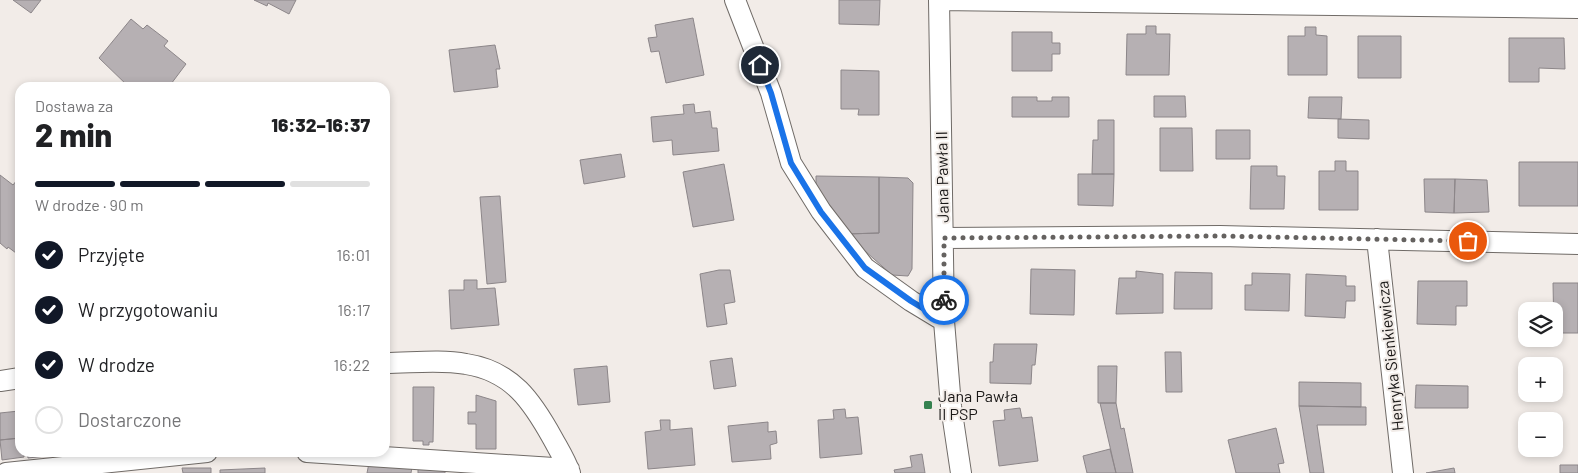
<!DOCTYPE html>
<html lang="pl">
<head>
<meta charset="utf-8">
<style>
	:root { --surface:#fff; --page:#f2f2f2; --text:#202124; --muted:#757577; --line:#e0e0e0; --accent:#111827 }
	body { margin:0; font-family:Barlow,sans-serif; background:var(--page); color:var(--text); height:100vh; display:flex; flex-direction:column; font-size:19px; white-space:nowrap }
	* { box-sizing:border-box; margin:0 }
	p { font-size:16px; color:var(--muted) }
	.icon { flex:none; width:28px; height:28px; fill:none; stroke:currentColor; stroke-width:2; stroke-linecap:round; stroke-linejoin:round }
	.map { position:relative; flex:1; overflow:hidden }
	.panel { position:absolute; left:15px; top:82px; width:375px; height:375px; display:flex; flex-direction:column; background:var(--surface); border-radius:15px; box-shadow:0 2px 8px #0003 }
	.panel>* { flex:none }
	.fabs { position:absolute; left:1518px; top:302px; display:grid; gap:10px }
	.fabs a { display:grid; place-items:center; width:45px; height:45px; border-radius:10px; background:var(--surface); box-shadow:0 2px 8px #0003; font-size:25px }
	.pin { position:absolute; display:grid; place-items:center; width:42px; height:42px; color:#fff; margin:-21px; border:2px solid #fff; border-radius:50%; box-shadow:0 1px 5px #0007 }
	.courier { position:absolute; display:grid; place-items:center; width:50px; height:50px; margin:-25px; border:4px solid #1a73e8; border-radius:50%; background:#fff; color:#222; box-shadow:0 1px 6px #0007 }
	.summary em { font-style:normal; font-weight:800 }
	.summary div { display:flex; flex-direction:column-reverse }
	.summary { display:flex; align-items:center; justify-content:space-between; height:85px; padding:0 20px }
	h1 { font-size:32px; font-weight:800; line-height:38px }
	.bar { display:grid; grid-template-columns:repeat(4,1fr); gap:8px 5px; align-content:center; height:60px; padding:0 20px }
	.bar i { height:6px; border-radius:4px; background:var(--line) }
	.bar .current { background:var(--accent) }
	.bar p { grid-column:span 4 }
	ol { padding:0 20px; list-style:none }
	li { display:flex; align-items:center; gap:15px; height:55px }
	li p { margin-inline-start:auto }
	li .icon { padding:5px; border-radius:50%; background:var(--accent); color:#fff; stroke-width:4 }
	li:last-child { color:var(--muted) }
	li i { width:28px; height:28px; border:2px solid var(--line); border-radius:50% }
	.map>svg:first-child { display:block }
	.building { fill:#b6b0b3; stroke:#8c8689 }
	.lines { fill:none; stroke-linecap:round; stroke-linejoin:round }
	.minor-casing { stroke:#706b67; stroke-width:22 }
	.minor { stroke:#fff; stroke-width:20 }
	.done { stroke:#656260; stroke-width:5; stroke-dasharray:0 9 }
	.route { stroke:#1a73e8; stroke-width:6 }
	.poi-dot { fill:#35814f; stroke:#f2ece8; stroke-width:2 }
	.labels { text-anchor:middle; stroke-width:4; stroke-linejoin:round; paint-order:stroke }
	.street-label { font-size:16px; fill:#191716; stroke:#f2ece8 }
	.poi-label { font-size:16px; fill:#191716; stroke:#f2ece8; text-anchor:start }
</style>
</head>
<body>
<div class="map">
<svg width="1578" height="473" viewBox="0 0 1578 473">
	<rect width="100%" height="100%" fill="#f2ece8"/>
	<path class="building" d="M13,0H41L31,13Z
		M254,0H296L289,14L268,3L267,6Z
		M839,0H880L879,25L839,24Z
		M693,18L704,75L666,83L659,51L651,52L648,38L657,37L655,25Z
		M131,19L143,29L147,25L168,41L164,46L186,64L168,88H130L99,58Z
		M1146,26H1156V34H1170L1169,75H1126L1127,34H1146Z
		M1305,27H1316V35L1327,36V75H1288V36H1305Z
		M1012,32H1052V43H1060V54H1052V71H1012Z
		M1358,36H1401V78H1358Z
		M1509,38H1564L1565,69L1539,68V82H1509Z
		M495,45L500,69H496L498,87L454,92L449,50Z
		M841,70L879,71V115H858L859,109H841Z
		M1154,96H1185L1186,117H1154Z
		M1012,97H1037V101H1052V97H1069V117H1012Z
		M1309,97H1342L1341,119L1308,118Z
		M694,104L695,113L710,111L712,128H717L719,151L673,155L672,140L653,142L651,117L684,114L683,105Z
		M1338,119L1369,120V139L1338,138Z
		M1098,120H1114V174H1092L1093,140H1098Z
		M1160,128H1192L1193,171H1160Z
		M1216,130H1250V159H1216Z
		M621,154L625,177L584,184L580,160Z
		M1335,161H1346V171H1358V210H1319V171H1335Z
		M1519,162H1578V206H1519Z
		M724,164L734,220L693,227L683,172Z
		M1251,166H1277V176H1285L1284,209H1250Z
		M1078,174H1114L1113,206L1078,205Z
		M0,175L13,185L17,180L20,183V256L8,247L7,249L0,243Z
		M816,176L879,177V233L846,234L816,192Z
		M879,177L908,178L913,183L912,269L908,276L892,275L846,234L879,233Z
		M1424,179H1455L1454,213L1425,212Z
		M1455,179L1487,180L1489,212L1454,213Z
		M500,196L506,282L487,284L480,197Z
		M1031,269L1075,270L1074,315L1030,314Z
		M719,270H730L735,302L724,304L727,324L707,327L700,274Z
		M1136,271L1163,274V313L1116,314L1119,278H1136Z
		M1175,272L1212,273V309H1174Z
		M1252,273L1290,274L1289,311L1245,310V285H1252Z
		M1306,274L1346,276V286H1355V301H1346L1345,318L1305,316Z
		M464,280H477V289L495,288L499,325L451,329L449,290H464Z
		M1418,281H1467V306H1456V325L1417,324Z
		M1553,283H1578V333H1554Z
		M994,344H1037L1035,365H1032L1031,384L990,383V362H993Z
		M1165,352H1181L1182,392H1166Z
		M732,358L736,386L714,389L710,361Z
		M607,366L610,402L578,405L574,369Z
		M1098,366H1117L1116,403H1098Z
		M1299,382L1361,383V407L1299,406Z
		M1416,385L1468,386V408H1415Z
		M413,387H434L433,442H429V445H423V441H413Z
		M476,395L496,401V449H476V424H468V412H476Z
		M1100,403H1116L1121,429L1124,428L1133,473H1116Z
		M1299,406L1366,407V425H1317L1324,473H1310Z
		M1020,408L1022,418L1032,417L1038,461L999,466L993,421L1005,420L1004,410Z
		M845,409L846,418L858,417L862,454L820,458L818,420L834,419L833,410Z
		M19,411L20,438L0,440V413Z
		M660,420H670V430L692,428L695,465L648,469L645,432L661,430Z
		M768,422V432L776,431L777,443L770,445L771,459L732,462L728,426Z
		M1276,428L1284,463L1278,464L1280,473H1236L1228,440Z
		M20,438V452H24V457L2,460L0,440Z
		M1110,449L1116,473H1087L1083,456Z
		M27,452H46V456L28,458Z
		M922,454L925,473H895L894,470L912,467L910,456Z
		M369,463L412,467L411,473H367Z
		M1560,465H1578V473H1560Z
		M182,468H211V473H183Z
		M265,468V473H220V470Z
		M418,468L445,471V473H418Z
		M1454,468L1455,473H1426Z"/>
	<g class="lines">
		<defs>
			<path id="minor" d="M735,0L771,93L791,163L821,211L865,268L911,301L944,321
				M939,0L1578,8
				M939,0L944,321L951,406L961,473
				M944,238L1220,236L1578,244
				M1377,239L1403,473
				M385,363C411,363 440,359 466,364C512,371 532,401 553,439C559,450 566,461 570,473
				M0,381L20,378
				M307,452L569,469
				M6,473L207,452"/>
		</defs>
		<use href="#minor" class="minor-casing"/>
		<use href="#minor" class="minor"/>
	</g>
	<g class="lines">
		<path class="done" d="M944,300V238L1220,236L1468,241"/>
		<path class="route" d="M760,65L771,93L791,163L821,212L865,268L911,301L944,321V300"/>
	</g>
	<rect class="poi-dot" x="923" y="400" width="10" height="10" rx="2.5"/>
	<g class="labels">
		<g class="street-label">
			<text transform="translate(942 177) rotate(-91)" y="6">Jana Pawła II</text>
			<text transform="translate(1390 356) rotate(-96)" y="6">Henryka Sienkiewicza</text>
		</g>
		<g class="poi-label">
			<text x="938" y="402">Jana Pawła<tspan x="938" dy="18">II PSP</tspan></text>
		</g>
	</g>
</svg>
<div class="fabs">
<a><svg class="icon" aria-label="layers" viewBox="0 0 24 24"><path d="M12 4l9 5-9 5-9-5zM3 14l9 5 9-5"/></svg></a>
<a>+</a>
<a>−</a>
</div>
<div class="pin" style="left:1468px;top:241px;background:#ea580c"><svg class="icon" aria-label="bag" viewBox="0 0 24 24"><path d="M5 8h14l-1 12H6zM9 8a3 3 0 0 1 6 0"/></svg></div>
<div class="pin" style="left:760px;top:65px;background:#1f2937"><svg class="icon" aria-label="home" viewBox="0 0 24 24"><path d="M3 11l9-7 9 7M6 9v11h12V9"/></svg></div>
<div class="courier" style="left:944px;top:300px"><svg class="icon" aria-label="bike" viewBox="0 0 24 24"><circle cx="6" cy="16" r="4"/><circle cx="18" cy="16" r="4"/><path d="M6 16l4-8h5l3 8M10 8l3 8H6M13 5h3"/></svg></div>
<section class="panel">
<div class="summary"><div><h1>2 min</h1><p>Dostawa za</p></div><em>16:32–16:37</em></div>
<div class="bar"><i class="current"></i><i class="current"></i><i class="current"></i><i></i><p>W drodze · 90 m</p></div>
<ol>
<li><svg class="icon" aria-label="check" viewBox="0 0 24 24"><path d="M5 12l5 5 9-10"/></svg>Przyjęte<p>16:01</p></li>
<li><svg class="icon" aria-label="check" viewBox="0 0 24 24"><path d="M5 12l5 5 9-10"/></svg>W przygotowaniu<p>16:17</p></li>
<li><svg class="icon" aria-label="check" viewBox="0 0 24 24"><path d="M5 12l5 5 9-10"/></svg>W drodze<p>16:22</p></li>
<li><i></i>Dostarczone</li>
</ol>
</section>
</div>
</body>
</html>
